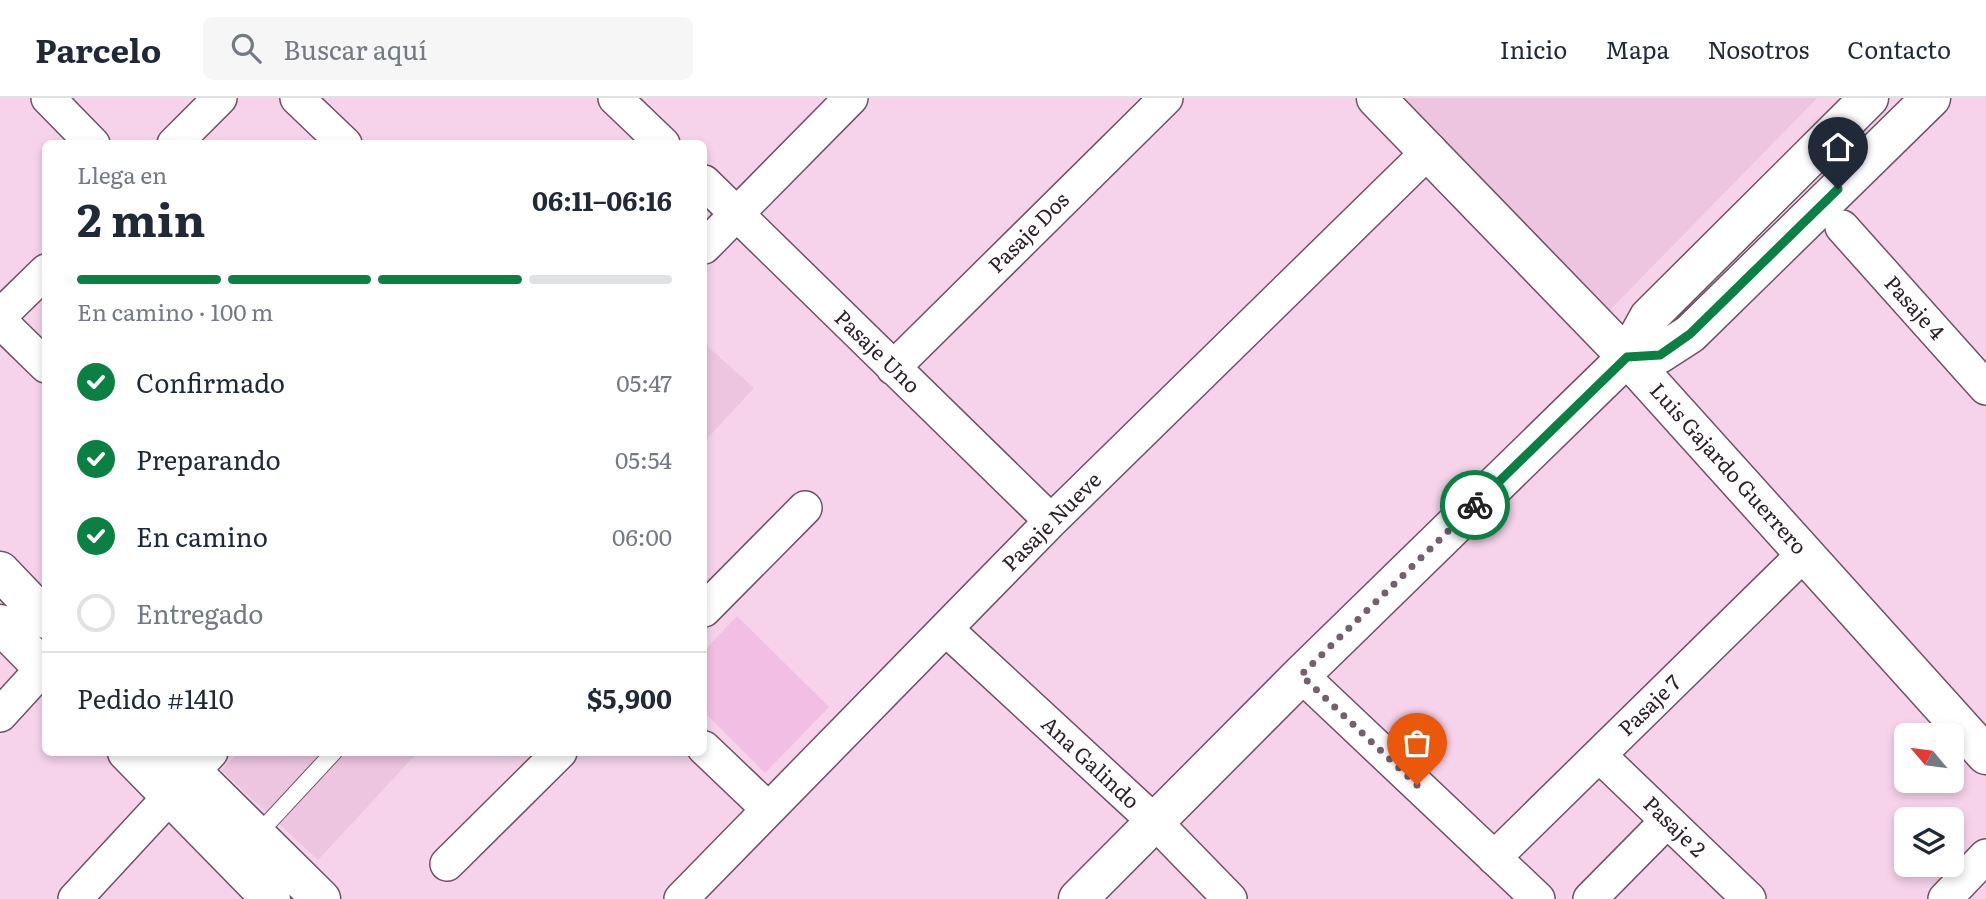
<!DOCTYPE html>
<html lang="es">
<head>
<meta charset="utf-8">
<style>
	:root { --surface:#fff; --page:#f6f6f7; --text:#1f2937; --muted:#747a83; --line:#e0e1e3; --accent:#0b8043 }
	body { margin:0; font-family:Literata,serif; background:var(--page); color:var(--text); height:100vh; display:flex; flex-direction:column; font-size:26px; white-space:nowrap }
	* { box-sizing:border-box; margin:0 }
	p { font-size:23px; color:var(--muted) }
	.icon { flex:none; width:38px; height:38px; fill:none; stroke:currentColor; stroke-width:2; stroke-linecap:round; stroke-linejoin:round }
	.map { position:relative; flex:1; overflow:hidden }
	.panel { position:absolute; left:42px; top:42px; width:665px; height:616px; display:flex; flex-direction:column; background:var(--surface); border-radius:10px; box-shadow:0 4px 10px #0003 }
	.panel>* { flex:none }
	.needle { width:46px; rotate:299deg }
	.buttons { position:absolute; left:1894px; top:625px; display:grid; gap:14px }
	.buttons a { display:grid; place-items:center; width:70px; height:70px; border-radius:10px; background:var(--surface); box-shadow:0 4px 10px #0003; font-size:35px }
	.pin { position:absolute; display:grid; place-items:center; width:60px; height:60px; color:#fff; margin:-72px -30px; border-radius:50% 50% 50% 0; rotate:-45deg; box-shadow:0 0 7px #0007 }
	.pin .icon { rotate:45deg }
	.courier { position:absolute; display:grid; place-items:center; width:70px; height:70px; margin:-35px; border:5px solid #0b8043; border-radius:50%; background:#fff; color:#222; box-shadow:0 2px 9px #0007 }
	.headline em { font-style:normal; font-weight:700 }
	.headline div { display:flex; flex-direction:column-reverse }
	.headline { display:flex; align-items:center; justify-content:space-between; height:119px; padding:0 35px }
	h1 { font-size:46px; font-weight:700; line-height:52px }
	.bar { display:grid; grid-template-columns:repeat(4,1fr); gap:10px 7px; align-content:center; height:84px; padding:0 35px }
	.bar i { height:9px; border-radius:5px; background:var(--line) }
	.bar .on { background:var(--accent) }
	.bar p { grid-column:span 4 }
	.line { display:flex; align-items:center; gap:18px; padding:0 35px; border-top:2px solid var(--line) }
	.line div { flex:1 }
	ol { padding:0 35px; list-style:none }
	li { display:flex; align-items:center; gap:21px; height:77px }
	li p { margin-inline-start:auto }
	li .icon { padding:7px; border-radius:50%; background:var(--accent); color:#fff; stroke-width:4 }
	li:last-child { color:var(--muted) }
	li i { width:38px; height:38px; border:4px solid var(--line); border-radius:50% }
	header { display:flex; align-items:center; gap:42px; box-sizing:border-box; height:98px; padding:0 35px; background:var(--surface); border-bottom:2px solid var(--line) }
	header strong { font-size:33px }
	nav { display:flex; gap:38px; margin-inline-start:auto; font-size:24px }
	.search { width:490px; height:63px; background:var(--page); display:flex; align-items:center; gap:18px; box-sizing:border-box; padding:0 24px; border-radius:10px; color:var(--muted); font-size:26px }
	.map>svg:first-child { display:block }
	.built { fill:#edc5e1 }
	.green { fill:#f2bee3 }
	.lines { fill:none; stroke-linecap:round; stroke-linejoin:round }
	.service-casing { stroke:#6f5166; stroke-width:18 }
	.minor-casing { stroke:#6f5166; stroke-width:36 }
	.tertiary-casing { stroke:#6f5166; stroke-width:41 }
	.service { stroke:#fff; stroke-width:16 }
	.minor { stroke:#fff; stroke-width:33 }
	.tertiary { stroke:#fff; stroke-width:38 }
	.done { stroke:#735f6e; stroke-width:7; stroke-dasharray:0 12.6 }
	.route { stroke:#0b8043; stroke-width:9 }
	.labels { text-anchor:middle; stroke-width:6; stroke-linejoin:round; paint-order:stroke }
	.street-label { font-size:21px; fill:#2d212a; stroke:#fff }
</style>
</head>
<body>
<header>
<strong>Parcelo</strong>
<div class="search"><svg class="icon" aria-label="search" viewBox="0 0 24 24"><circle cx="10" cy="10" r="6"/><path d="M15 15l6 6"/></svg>Buscar aquí</div>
<nav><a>Inicio</a><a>Mapa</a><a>Nosotros</a><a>Contacto</a></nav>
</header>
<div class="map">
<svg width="1986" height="801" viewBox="0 0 1986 801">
	<rect width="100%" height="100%" fill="#f6d3eb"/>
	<path class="built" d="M1397,0H1817L1607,215Z
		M704,245L754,290L704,344Z
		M238,655H417L318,762L221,672Z"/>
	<path class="green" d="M737,518L829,609L765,675L704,614V553Z"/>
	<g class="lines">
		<defs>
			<path id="service" d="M256,738L334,654"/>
			<path id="minor" d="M48,0L93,46
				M297,0L345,46
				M615,0L663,46
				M174,46L220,0
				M704,84L1051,423
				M1842,129L1986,290
				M704,149L851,0
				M0,218L46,173
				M0,223L46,268
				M893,270L1166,0
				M704,512L805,410
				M947,532L1156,725L1230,801
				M1301,577L1538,801
				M0,617L43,570
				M704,650L768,711
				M1599,657L1749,801
				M1494,760L1805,455
				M447,766L560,654
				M75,801L211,654
				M681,801L1051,423L1430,52
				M1590,801L1667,723
				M1945,801L1986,758"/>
			<path id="tertiary" d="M1376,0L1627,259L1986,657
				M1627,259L1659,256L1690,236L1931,0
				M0,473L46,521
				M0,526L46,573
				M127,654L271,801
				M172,654L321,801
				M1078,801L1301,577L1627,259L1649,219L1869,0"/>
		</defs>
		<use href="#service" class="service-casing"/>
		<use href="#minor" class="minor-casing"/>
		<use href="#tertiary" class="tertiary-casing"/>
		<use href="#service" class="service"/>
		<use href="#minor" class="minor"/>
		<use href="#tertiary" class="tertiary"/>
	</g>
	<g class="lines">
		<path class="done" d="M1417,687L1301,577L1475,407"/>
		<path class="route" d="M1475,407L1627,259L1660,257L1690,236L1838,91"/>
	</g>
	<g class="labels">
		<g class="street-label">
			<text transform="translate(1029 135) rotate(-45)" y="7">Pasaje Dos</text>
			<text transform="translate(1914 210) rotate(48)" y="7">Pasaje 4</text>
			<text transform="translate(877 254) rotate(44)" y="7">Pasaje Uno</text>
			<text transform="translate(1728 371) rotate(48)" y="7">Luis Gajardo Guerrero</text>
			<text transform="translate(1052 424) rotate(-45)" y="7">Pasaje Nueve</text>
			<text transform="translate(1650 608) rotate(-44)" y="7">Pasaje 7</text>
			<text transform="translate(1090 665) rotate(43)" y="7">Ana Galindo</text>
			<text transform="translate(1674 729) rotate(44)" y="7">Pasaje 2</text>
		</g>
	</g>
</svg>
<div class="buttons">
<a><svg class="needle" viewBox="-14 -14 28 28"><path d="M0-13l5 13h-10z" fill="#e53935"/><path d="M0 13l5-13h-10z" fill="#747a83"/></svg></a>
<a><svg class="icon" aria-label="layers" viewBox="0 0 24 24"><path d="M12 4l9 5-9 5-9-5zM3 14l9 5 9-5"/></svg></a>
</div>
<div class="pin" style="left:1417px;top:687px;background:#ea580c"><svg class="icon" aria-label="bag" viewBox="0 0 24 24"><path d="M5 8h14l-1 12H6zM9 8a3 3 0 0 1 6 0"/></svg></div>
<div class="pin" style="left:1838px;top:91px;background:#1f2937"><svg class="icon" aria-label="home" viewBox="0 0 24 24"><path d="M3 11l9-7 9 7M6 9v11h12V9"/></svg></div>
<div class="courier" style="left:1475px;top:407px"><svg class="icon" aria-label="bike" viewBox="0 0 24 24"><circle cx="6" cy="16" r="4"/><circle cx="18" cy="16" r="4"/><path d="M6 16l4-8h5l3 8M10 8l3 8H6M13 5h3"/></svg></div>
<section class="panel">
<div class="headline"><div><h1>2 min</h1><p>Llega en</p></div><em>06:11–06:16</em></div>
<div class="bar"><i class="on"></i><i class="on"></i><i class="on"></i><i></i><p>En camino · 100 m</p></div>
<ol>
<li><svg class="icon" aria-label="check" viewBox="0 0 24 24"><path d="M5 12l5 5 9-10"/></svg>Confirmado<p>05:47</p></li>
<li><svg class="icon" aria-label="check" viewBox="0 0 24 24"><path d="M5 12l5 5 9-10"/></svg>Preparando<p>05:54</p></li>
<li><svg class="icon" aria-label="check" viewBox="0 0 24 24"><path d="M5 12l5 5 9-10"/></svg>En camino<p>06:00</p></li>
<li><i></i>Entregado</li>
</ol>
<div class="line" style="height:91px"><div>Pedido #1410</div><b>$5,900</b></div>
</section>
</div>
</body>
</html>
